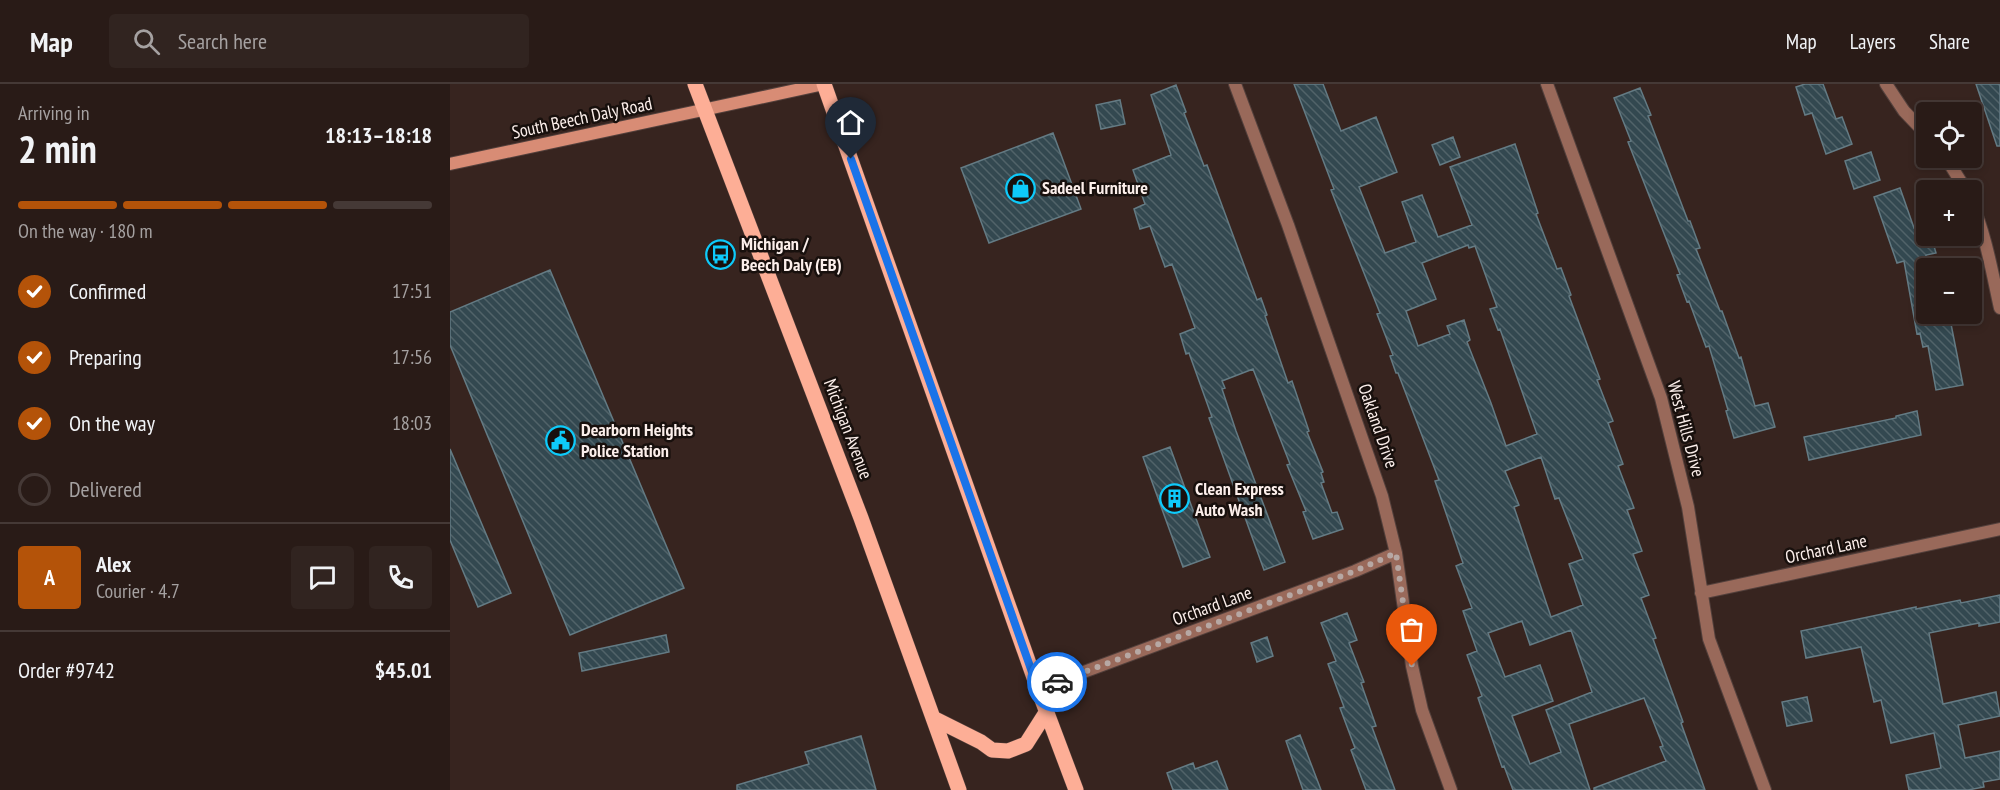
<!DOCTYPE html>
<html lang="en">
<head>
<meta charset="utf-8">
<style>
	:root { --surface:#291b17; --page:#312420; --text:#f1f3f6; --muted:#a5a1a1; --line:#453936; --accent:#b45309 }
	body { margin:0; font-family:"PT Sans Narrow",sans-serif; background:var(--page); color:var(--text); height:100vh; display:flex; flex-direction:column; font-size:22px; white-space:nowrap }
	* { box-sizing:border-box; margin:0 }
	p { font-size:20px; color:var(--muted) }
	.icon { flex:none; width:33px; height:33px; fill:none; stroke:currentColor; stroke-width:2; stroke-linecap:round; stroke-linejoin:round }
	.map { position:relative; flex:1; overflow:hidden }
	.sheet { display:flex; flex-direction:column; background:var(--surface); width:450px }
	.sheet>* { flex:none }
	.buttons { position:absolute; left:1466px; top:18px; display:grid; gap:12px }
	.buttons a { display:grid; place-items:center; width:66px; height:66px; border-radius:6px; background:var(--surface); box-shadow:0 3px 9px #0003,0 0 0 2px var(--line); font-size:30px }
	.pin { position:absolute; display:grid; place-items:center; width:51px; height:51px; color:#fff; margin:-62px -26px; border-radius:50% 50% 50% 0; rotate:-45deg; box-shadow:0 0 6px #0007 }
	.pin .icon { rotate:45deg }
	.courier { position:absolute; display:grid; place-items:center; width:60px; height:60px; margin:-30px; border:4px solid #1a73e8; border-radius:50%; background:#fff; color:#222; box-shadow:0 2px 8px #0007 }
	.head em { font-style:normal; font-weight:700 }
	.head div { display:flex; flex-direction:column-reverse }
	.head { display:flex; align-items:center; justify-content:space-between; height:102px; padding:0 18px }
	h1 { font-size:39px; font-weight:700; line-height:45px }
	.bar { display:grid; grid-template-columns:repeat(4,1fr); gap:9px 6px; align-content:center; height:72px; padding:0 18px }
	.bar i { height:8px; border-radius:4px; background:var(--line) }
	.bar .current { background:var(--accent) }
	.bar p { grid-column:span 4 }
	.line { display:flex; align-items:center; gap:15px; padding:0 18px; border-top:2px solid var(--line) }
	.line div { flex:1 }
	.round { display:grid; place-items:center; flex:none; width:63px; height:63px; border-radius:6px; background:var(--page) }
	ol { padding:0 18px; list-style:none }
	li { display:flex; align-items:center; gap:18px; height:66px }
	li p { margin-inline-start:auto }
	li .icon { padding:6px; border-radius:50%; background:var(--accent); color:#fff; stroke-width:4 }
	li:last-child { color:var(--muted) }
	li i { width:33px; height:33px; border:3px solid var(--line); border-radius:50% }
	header { display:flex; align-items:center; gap:36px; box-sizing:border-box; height:84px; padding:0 30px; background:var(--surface); border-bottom:2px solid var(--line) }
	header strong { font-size:28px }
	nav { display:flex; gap:33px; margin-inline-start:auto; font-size:21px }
	.search { width:420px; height:54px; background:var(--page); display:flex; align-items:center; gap:15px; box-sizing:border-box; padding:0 21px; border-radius:6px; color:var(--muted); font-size:22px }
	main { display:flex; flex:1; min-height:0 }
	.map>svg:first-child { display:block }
	.building { fill:url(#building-back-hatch); stroke:#647b84; stroke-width:1.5; fill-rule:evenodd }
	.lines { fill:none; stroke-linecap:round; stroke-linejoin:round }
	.minor-casing { stroke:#53403c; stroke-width:14 }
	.secondary-casing { stroke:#53403c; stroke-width:14 }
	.primary-casing { stroke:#53403c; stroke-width:16 }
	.minor { stroke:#99695a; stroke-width:12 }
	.secondary { stroke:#d88c75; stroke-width:12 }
	.primary { stroke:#fdae96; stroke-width:15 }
	.done { stroke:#b7a8a4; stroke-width:6; stroke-dasharray:0 10.8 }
	.route { stroke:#1a73e8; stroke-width:8 }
	.labels { text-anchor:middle; stroke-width:5; stroke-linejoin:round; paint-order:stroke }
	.street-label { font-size:18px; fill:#fcefeb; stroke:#18100d }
	.poi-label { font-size:18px; font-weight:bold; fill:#fcefeb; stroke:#18100d; text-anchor:start }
</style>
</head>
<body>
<header>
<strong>Map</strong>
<div class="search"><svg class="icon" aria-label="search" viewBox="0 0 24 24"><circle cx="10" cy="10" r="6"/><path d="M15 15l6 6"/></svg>Search here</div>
<nav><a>Map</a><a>Layers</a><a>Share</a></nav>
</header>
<main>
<section class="sheet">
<div class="head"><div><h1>2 min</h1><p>Arriving in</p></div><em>18:13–18:18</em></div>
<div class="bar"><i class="current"></i><i class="current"></i><i class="current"></i><i></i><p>On the way · 180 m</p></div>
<ol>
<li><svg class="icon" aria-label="check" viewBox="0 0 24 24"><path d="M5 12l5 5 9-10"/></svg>Confirmed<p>17:51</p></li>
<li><svg class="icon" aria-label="check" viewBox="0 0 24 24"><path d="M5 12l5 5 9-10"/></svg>Preparing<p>17:56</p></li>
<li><svg class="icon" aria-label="check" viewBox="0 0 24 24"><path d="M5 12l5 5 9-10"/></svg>On the way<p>18:03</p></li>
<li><i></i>Delivered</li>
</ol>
<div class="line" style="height:108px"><b class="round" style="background:var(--accent);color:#fff">A</b><div><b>Alex</b><p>Courier · 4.7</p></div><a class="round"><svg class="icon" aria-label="chat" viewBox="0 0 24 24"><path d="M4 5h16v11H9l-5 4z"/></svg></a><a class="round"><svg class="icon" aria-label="phone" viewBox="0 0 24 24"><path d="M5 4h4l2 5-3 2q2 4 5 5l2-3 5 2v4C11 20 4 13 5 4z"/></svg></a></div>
<div class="line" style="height:78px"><div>Order #9742</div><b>$45.01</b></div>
</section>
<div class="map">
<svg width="1550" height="706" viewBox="0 0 1550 706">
	<defs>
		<pattern id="building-back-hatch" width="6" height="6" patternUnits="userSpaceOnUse" patternTransform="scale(1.5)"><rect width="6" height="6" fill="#334850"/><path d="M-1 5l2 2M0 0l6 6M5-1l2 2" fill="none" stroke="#516369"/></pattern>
	</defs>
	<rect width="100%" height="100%" fill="#37241f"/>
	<path class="building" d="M844,0H873L891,47L926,33L947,88L909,103L935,169L966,158L952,118L972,111L988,153L1022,141L1000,83L1065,60L1088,129L1086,130L1107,185L1111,184L1121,211L1119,212L1150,295L1147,296L1163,337L1158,339L1173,380L1168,382L1184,424L1177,426L1192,467L1183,470L1199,511L1191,514L1206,554L1203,555L1233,638L1231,639L1255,706H1144V704L1216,677L1210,663L1213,662L1194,614L1119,640L1140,706H1063L1054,682L1052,683L1028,614L1032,612L1017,571L1027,567L1013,527L1022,524L1006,482L1013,479L985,397L989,396L948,289H946L940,272L943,271L927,230L930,229L892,134L881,106L884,105ZM1018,161L1019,164L1025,162L1047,223L1040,225L1048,246L1050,245L1087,350L1056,362L1041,319L1017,258L1020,256L1014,236L997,242L1000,250L968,262L956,227L986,215L972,179ZM1091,373L1105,415L1109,414L1133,475L1119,480L1133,521L1101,533L1064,423L1069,421L1055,387ZM1072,537L1080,561L1121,546L1142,608L1096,626L1111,668L1080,680L1062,632L1103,617L1090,581L1055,593L1038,549Z
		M1355,0H1373L1386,35L1392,33L1402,60L1376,70L1362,29L1355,31L1346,3Z
		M1526,0H1550V62H1547Z
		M726,1L736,28L734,29L754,82L757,81L807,216L811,214L817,231L815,232L838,299L842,297L859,347L857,348L873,388L871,389L874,398L871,399L882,429L887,428L893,445L863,455L853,428L856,427L837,381L840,380L803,285L772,297L775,304L772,305L786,347L835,478L814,486L759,334L762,333L739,269L736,270L730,250L745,244L722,180L715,183L700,142L690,145L684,125L695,120L683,86L721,71L701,11Z
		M1190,4L1201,31L1198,32L1238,137H1240L1250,164L1246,165L1270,227H1272L1289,274L1291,273L1305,322L1318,319L1325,343L1284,354L1276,327L1278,326L1259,262L1256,263L1239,217L1237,218L1227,191L1230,190L1178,58L1181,57L1164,14Z
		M670,16L675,40L651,45L646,21Z
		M603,49L631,125L539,159L511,84Z
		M1003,53L1010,73L990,81L982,61Z
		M1421,68L1430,96L1404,105L1395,77Z
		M1450,104L1464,144L1473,141L1476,152H1481L1486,169L1476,171V233L1494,230L1497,241L1501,240L1513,301L1486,306L1478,262L1473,263L1470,249L1467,250L1454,177L1447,179L1424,113Z
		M100,186L234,504L120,551L0,261V228Z
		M1467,327L1471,351L1359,376L1354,353L1446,334V332Z
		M720,363L760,473L733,483L693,373Z
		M0,365L61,509L28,523L0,456Z
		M1550,511V538L1529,542V539L1479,549L1493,620L1546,608L1550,632L1508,641L1515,674L1550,667V695L1533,698L1534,703L1518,706H1459L1456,691L1491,684L1484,649L1441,659L1431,616L1424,618L1411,563L1356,574L1351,547L1466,523V525L1510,516L1511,519Z
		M897,529L907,556L899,559L914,598L911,599L926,642L922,643L945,706H916L901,666L905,664L890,624L894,623L878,580L886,577L871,539Z
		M216,551L219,568L132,587L129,569Z
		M817,553L823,572L807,578L801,559Z
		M1357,613L1362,637L1337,642L1332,618Z
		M850,651L871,706H853L836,657Z
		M411,652L426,706H287V701L359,680L355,668Z
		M767,677L778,706H723L717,689L743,679L745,685Z"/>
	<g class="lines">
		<defs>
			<path id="minor" d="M785,0L838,141L932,412L946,469L962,582L972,626L1001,706
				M1097,0L1211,314L1238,423L1259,555L1315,706
				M1436,0L1454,27L1476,50
				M1496,74L1516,106
				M1521,117C1536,151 1542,188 1550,224
				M1251,509L1550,445
				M588,605L905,487L946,469"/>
			<path id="secondary" d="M0,80L374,0"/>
			<path id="primary" d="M245,0L411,434L509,706
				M374,0L588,605L626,706
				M483,634L531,658L542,666L558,667L576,660L597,627"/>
		</defs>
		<use href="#minor" class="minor-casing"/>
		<use href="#secondary" class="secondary-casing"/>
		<use href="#primary" class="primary-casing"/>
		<use href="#minor" class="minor"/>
		<use href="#secondary" class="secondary"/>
		<use href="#primary" class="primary"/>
	</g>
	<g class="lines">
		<path class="done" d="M607,598L905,487L946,469L962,582"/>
		<path class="route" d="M401,75L588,605L607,598"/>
	</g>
	<defs>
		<symbol id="shop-ring" viewBox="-11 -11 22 22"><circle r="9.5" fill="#18100d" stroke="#0ecafa" stroke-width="1.5"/><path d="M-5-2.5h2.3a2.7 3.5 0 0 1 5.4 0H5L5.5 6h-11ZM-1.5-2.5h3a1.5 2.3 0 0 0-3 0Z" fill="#0ecafa"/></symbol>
		<symbol id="bus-ring" viewBox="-11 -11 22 22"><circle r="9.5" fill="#18100d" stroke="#0ecafa" stroke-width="1.5"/><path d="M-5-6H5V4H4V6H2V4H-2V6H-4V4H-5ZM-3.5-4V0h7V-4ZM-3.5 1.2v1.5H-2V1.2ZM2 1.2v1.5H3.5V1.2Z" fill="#0ecafa"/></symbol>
		<symbol id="civic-ring" viewBox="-11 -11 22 22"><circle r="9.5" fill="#18100d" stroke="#0ecafa" stroke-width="1.5"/><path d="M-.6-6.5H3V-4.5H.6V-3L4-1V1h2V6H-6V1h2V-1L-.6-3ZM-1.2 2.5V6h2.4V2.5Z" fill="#0ecafa"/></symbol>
		<symbol id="building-ring" viewBox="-11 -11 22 22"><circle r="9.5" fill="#18100d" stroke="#0ecafa" stroke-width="1.5"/><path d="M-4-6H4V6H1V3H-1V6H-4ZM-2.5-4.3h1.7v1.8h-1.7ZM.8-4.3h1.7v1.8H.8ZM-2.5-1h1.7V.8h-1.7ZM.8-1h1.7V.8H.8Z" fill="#0ecafa"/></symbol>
	</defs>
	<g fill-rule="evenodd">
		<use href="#shop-ring" x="554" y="88" width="33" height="33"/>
		<use href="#bus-ring" x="254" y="154" width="33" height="33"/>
		<use href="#civic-ring" x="94" y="340" width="33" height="33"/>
		<use href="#building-ring" x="708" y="398" width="33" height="33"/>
	</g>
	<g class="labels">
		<g class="street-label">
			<text transform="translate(132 34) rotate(-12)" y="6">South Beech Daly Road</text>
			<text transform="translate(928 342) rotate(71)" y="6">Oakland Drive</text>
			<text transform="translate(398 345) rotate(69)" y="6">Michigan Avenue</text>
			<text transform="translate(1236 345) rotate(75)" y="6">West Hills Drive</text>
			<text transform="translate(1376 465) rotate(-12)" y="6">Orchard Lane</text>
			<text transform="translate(762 522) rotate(-20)" y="6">Orchard Lane</text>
		</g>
		<g class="poi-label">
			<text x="592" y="110">Sadeel Furniture</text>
			<text x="291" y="166">Michigan /<tspan x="291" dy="21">Beech Daly (EB)</tspan></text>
			<text x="131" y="352">Dearborn Heights<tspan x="131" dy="21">Police Station</tspan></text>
			<text x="745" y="411">Clean Express<tspan x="745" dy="21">Auto Wash</tspan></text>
		</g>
	</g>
</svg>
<div class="buttons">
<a><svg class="icon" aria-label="locate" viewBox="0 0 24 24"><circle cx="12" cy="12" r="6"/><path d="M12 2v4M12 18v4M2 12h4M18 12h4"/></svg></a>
<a>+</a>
<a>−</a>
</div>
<div class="pin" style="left:962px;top:582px;background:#ea580c"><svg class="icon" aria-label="bag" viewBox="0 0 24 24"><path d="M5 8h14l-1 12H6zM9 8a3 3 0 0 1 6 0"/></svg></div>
<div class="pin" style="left:401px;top:75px;background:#1f2937"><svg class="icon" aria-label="home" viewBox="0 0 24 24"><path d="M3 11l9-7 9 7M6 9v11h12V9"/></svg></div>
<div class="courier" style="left:607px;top:598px"><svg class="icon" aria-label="car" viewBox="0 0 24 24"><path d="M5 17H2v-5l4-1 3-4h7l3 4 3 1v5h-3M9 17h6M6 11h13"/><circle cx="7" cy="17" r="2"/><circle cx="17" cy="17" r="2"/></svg></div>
</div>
</main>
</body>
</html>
